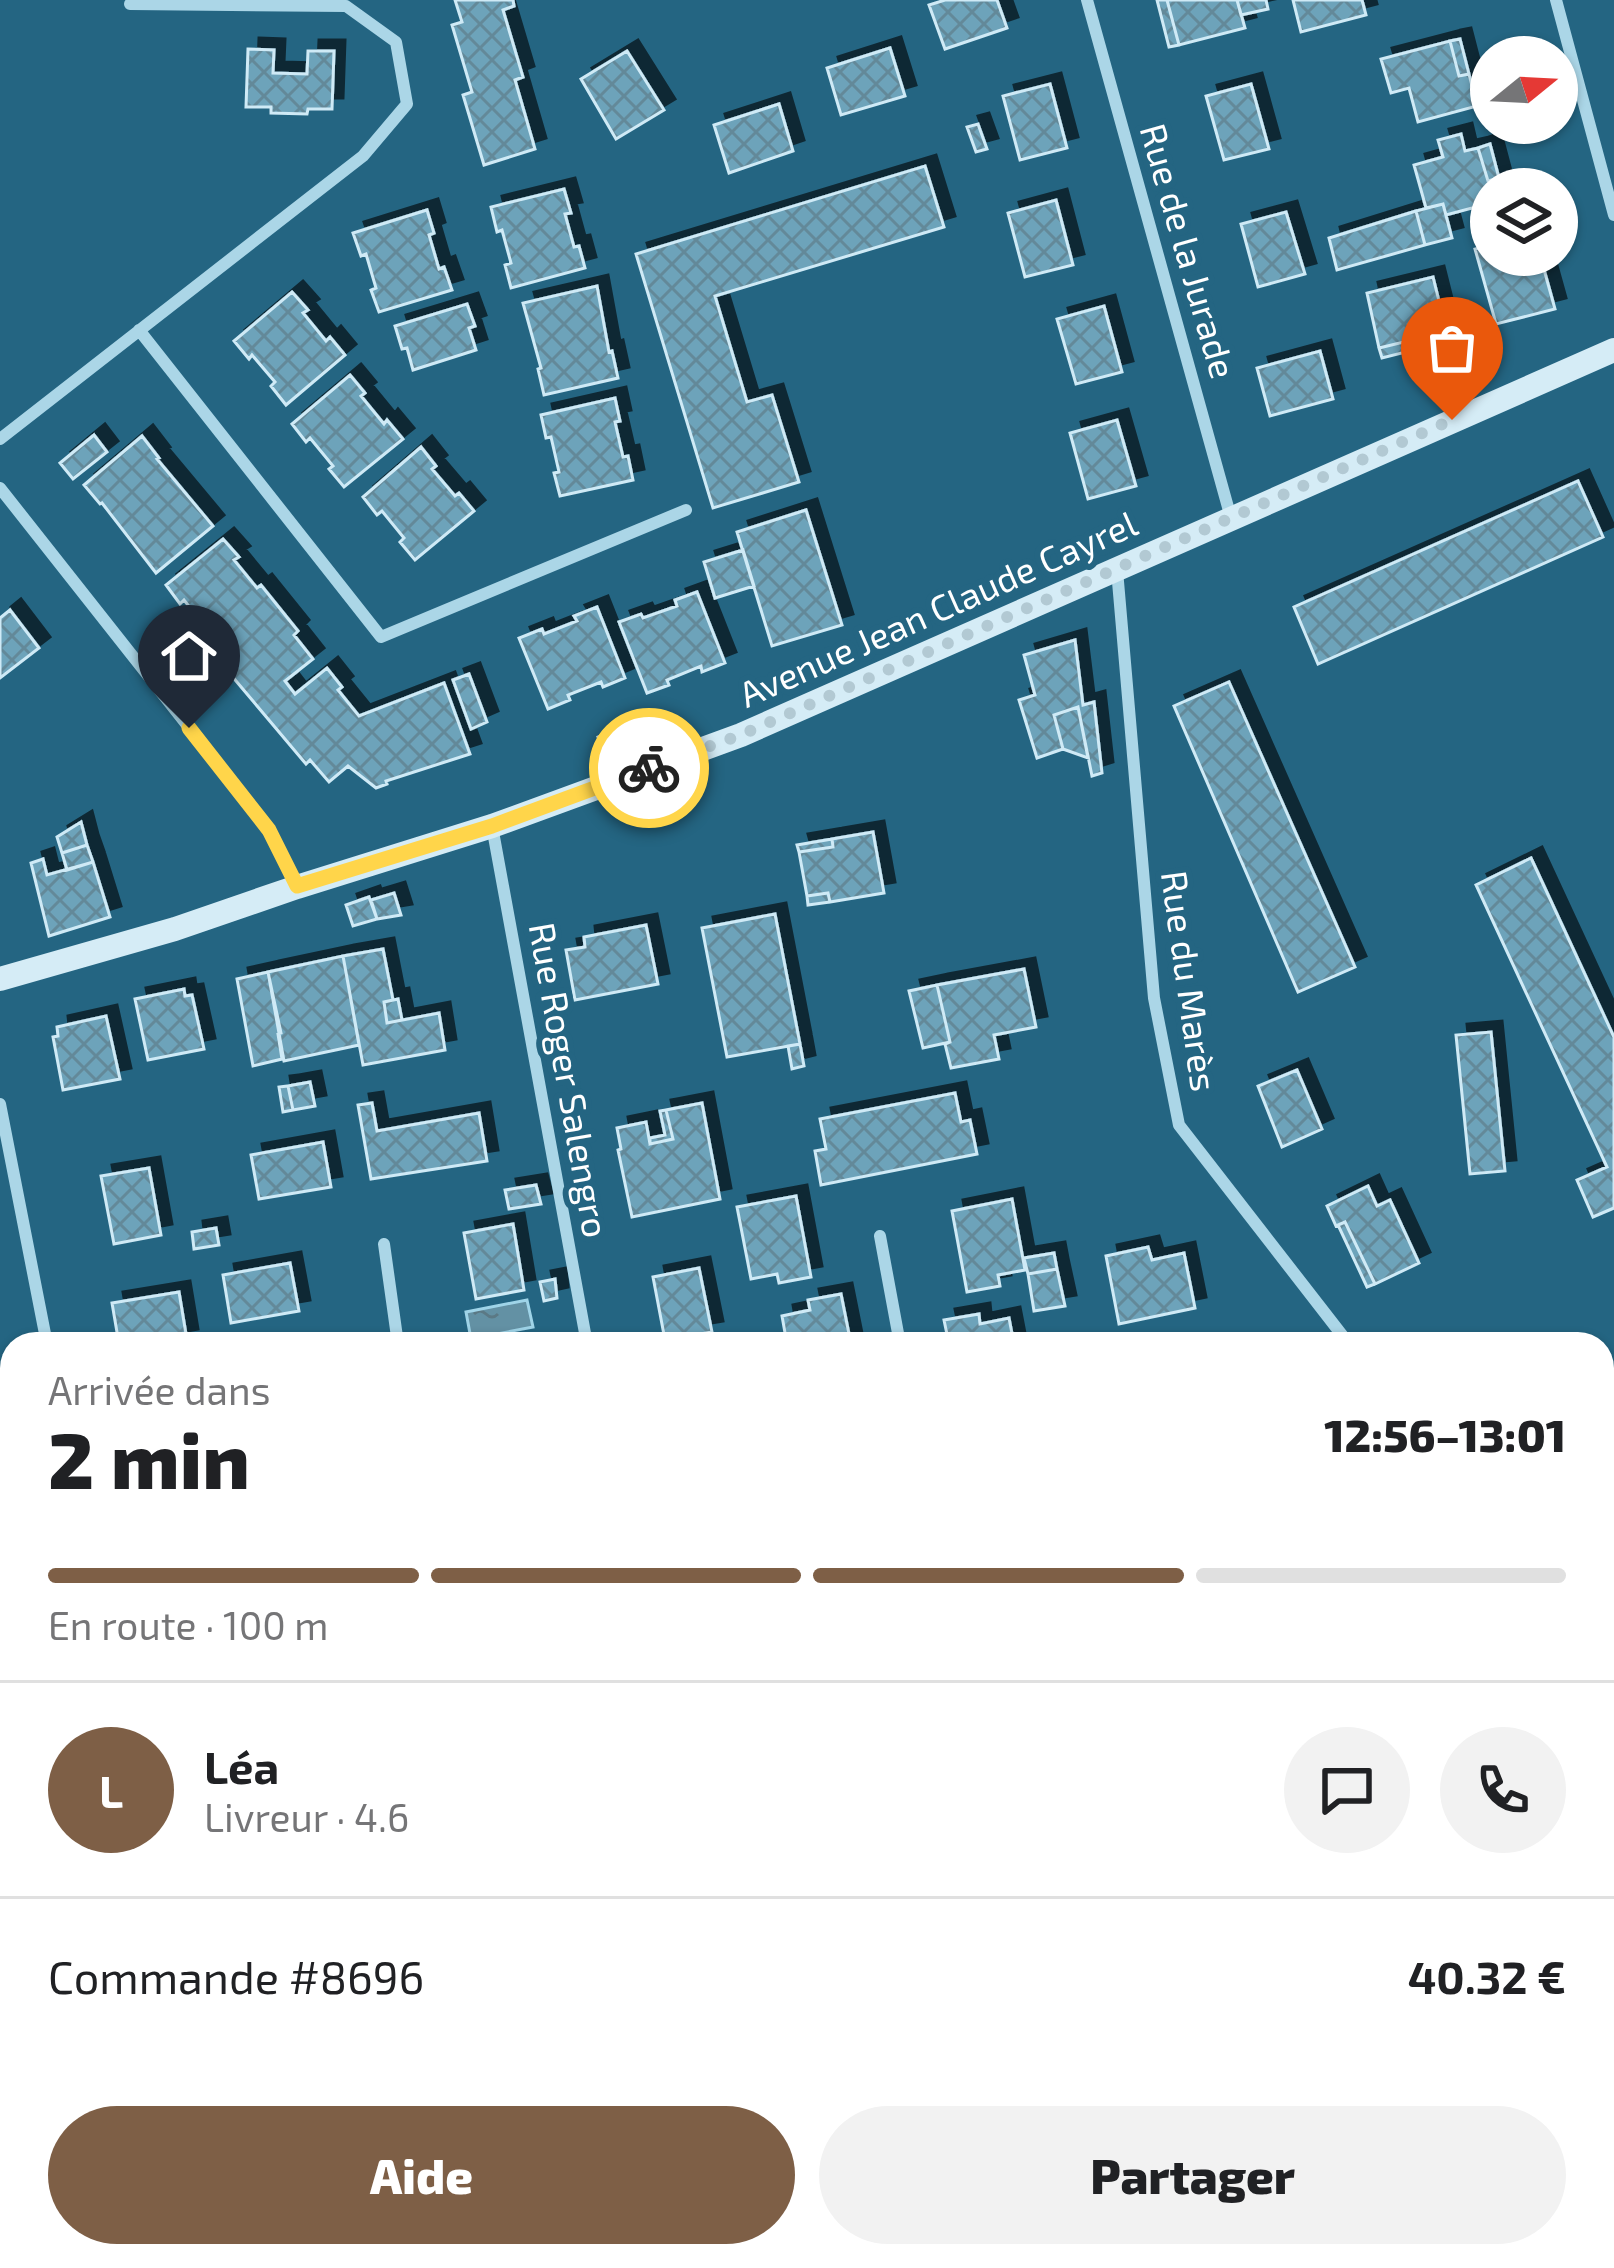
<!DOCTYPE html>
<html lang="fr">
<head>
<meta charset="utf-8">
<style>
	:root { --surface:#fff; --page:#f2f2f2; --text:#202124; --muted:#757577; --line:#e0e0e0; --accent:#7e5f46 }
	body { margin:0; font-family:"Exo 2",sans-serif; background:var(--page); color:var(--text); height:100vh; display:flex; flex-direction:column; font-size:45px; white-space:nowrap }
	* { box-sizing:border-box; margin:0 }
	p { font-size:39px; color:var(--muted) }
	.icon { flex:none; width:66px; height:66px; fill:none; stroke:currentColor; stroke-width:2; stroke-linecap:round; stroke-linejoin:round }
	.map { position:relative; flex:1; overflow:hidden }
	.sheet { position:absolute; left:0px; top:1332px; width:1614px; height:936px; display:flex; flex-direction:column; background:var(--surface); border-radius:36px 36px 0 0; box-shadow:0 3px 9px #0004 }
	.sheet>* { flex:none }
	.needle { width:78px; rotate:72deg }
	.buttons { position:absolute; left:1470px; top:36px; display:grid; gap:24px }
	.buttons a { display:grid; place-items:center; width:108px; height:108px; border-radius:50%; background:var(--surface); box-shadow:0 3px 9px #0004; font-size:60px }
	.pin { position:absolute; display:grid; place-items:center; width:102px; height:102px; color:#fff; margin:-123px -51px; border-radius:50% 50% 50% 0; rotate:-45deg; box-shadow:0 0 12px #0007 }
	.pin .icon { rotate:45deg }
	.courier { position:absolute; display:grid; place-items:center; width:120px; height:120px; margin:-60px; border:9px solid #ffd54a; border-radius:50%; background:#fff; color:#222; box-shadow:0 3px 15px #0007 }
	.summary em { font-style:normal; font-weight:800 }
	.summary div { display:flex; flex-direction:column-reverse }
	.summary { display:flex; align-items:center; justify-content:space-between; height:204px; padding:0 48px }
	h1 { font-size:78px; font-weight:800; line-height:90px }
	.bar { display:grid; grid-template-columns:repeat(4,1fr); gap:18px 12px; align-content:center; height:144px; padding:0 48px }
	.bar i { height:15px; border-radius:9px; background:var(--line) }
	.bar .selected { background:var(--accent) }
	.bar p { grid-column:span 4 }
	.line { display:flex; align-items:center; gap:30px; padding:0 48px; border-top:3px solid var(--line) }
	.line div { flex:1 }
	.round { display:grid; place-items:center; flex:none; width:126px; height:126px; border-radius:63px; background:var(--page) }
	.primary-button { display:flex; gap:24px; margin-top:auto; padding:24px 48px }
	.primary-button a { flex:1; height:138px; border-radius:72px; background:var(--accent); color:#fff; font-size:48px; font-weight:800; line-height:138px; text-align:center }
	.primary-button a+a { background:var(--page); color:var(--text) }
	.map>svg:first-child { display:block }
	.water { fill:url(#water-ripples); stroke:#9fd4e8; stroke-width:3 }
	.building { fill:url(#building-cross-hatch); stroke:#cfeaf6; stroke-width:3; filter:url(#shadow) }
	.lines { fill:none; stroke-linecap:round; stroke-linejoin:round }
	.street { stroke:#abd6e7; stroke-width:12 }
	.secondary { stroke:#d5ecf6; stroke-width:24 }
	.done { stroke:#b2c9d3; stroke-width:12; stroke-dasharray:0 21.6 }
	.route { stroke:#ffd54a; stroke-width:15 }
	.labels { text-anchor:middle; stroke-width:12; stroke-linejoin:round; paint-order:stroke }
	.street-label { font-size:36px; fill:#fff; stroke:#246582 }
</style>
</head>
<body>
<div class="map">
<svg width="1614" height="2268" viewBox="0 0 1614 2268">
	<defs>
		<pattern id="water-ripples" width="26" height="14" patternUnits="userSpaceOnUse" patternTransform="scale(3)"><rect width="26" height="14" fill="#6391a4"/><path d="M2 4q2-2 4 0t4 0M15 11q2-2 4 0t4 0" fill="none" stroke="#5b7985"/></pattern>
		<pattern id="building-cross-hatch" width="8" height="8" patternUnits="userSpaceOnUse" patternTransform="scale(3)"><rect width="8" height="8" fill="#6da3ba"/><path d="M0 0l8 8M0 8l8-8" fill="none" stroke="#638999"/></pattern>
		<filter id="shadow"><feDropShadow dx="11" dy="-11" stdDeviation="0" flood-color="#0009"/></filter>
	</defs>
	<rect width="100%" height="100%" fill="#246582"/>
	<path class="water" d="M527,1300L533,1327L471,1339L466,1312Z"/>
	<path class="building" d="M455,0H513L514,6L503,10L523,77L515,80L535,149L484,165L463,95L472,92L452,25L462,22Z
		M945,0H997L1007,28L945,49L929,5Z
		M1157,0H1167L1179,45L1169,47Z
		M1167,0H1237L1245,28L1179,45Z
		M1237,0H1266L1268,9L1241,15Z
		M1293,0H1362L1366,15L1301,32Z
		M1460,39L1469,74L1459,76L1450,41Z
		M1450,41L1459,76L1469,74L1477,106L1418,122L1409,88L1391,93L1381,59Z
		M890,48L905,96L841,115L827,68Z
		M248,49L274,50L273,73L307,74L308,51H334L332,109H308L307,114L271,113V107H246Z
		M627,51L664,110L616,139L581,79Z
		M1050,84L1067,148L1020,160L1003,96Z
		M1251,84L1269,149L1224,160L1206,96Z
		M779,104L793,151L729,173L714,125Z
		M978,124L987,149L976,152L967,127Z
		M1461,134L1465,151L1478,148L1488,181L1499,178L1502,189H1491V203L1446,215L1443,204L1426,208L1414,165L1443,157L1438,140Z
		M1490,144L1499,178L1488,181L1478,148Z
		M925,166L944,227L715,296L747,402L772,395L799,482L713,508L636,254Z
		M564,189L571,213L565,214L574,247L579,246L585,268L511,288L505,265L511,263L502,230L497,232L491,207Z
		M1056,200L1073,265L1025,277L1008,213Z
		M1443,204L1452,238L1425,245L1416,211Z
		M427,210L434,233L429,235L439,269L444,267L452,290L379,312L371,290L376,288L366,254L361,256L353,233Z
		M1416,211L1425,245L1337,270L1329,238Z
		M1286,212L1305,274L1258,287L1241,224Z
		M1491,245V255H1540L1555,309L1496,324L1475,249Z
		M1433,277L1449,341L1414,350L1412,340L1379,348L1367,293Z
		M597,286L609,352L612,351L618,378L544,395L538,369L541,368L523,303Z
		M292,292L308,310L303,313L326,341L330,337L345,355L286,405L271,386L275,382L252,355L249,359L234,341Z
		M467,304L475,326L469,328L476,350L413,370L407,348L402,349L395,326Z
		M1104,306L1122,372L1076,384L1057,319Z
		M1412,340L1414,350L1382,358L1379,348Z
		M1320,351L1333,399L1270,416L1257,368Z
		M350,375L365,393L361,396L384,424L387,420L403,439L344,487L329,469L333,466L310,438L306,442L292,424Z
		M615,398L620,421L615,422L623,457L628,456L633,480L560,496L554,473L559,472L551,437L546,438L541,415Z
		M1117,420L1136,486L1088,499L1070,433Z
		M94,435L107,452L73,479L60,463Z
		M142,436L159,458L157,459L213,526L156,573L102,503L100,504L84,485Z
		M421,447L436,466L432,469L455,496L459,493L474,511L415,560L400,542L404,538L382,511L377,515L363,497Z
		M1578,481L1603,537L1318,664L1294,607Z
		M806,510L842,625L772,646L737,532Z
		M223,539L239,557L234,560L257,588L261,585L298,631L294,635L313,659L285,681L295,694L327,668L342,687L338,690L359,716L444,683L470,754L386,781L387,784L376,788L348,766L329,782L310,760L306,764L231,675L233,673L202,632L206,628L184,600L180,604L166,585Z
		M743,550L754,586L715,598L704,562Z
		M697,592L725,663L702,672L701,666L667,680L669,685L647,693L619,622L641,614L643,618L677,606L675,600Z
		M597,607L625,678L603,687L601,682L568,695L570,700L548,709L519,638L542,629L544,634L577,621L574,616Z
		M10,610L39,648L0,678V618Z
		M1075,640L1083,705L1094,702L1102,773L1092,776L1078,707L1054,715L1063,749L1037,758L1019,700L1035,695L1024,655Z
		M469,674L487,722L471,729L453,680Z
		M1229,682L1355,967L1298,992L1174,706Z
		M1078,707L1088,758L1063,749L1054,715Z
		M619,728L623,740L603,748L598,737Z
		M81,822L87,845L62,853L57,837Z
		M873,832L884,893L830,902L828,893L807,896L799,852L833,847L832,839Z
		M832,839L833,847L799,852L797,845Z
		M87,845L93,862L67,870L62,853Z
		M1531,858L1614,1037V1208L1593,1217L1577,1180L1607,1167L1476,885Z
		M43,859L47,875L93,862L110,917L49,936L31,863Z
		M394,893L401,915L377,919L371,900Z
		M828,893L830,902L808,905L807,896Z
		M369,897L377,919L353,926L346,905Z
		M775,914L800,1044L727,1057L702,928Z
		M646,925L658,984L575,1000L566,950L585,947L584,937Z
		M383,949L393,1000L384,1002L387,1023L439,1013L445,1050L363,1065L343,956Z
		M343,956L359,1045L284,1061L268,972Z
		M1024,969L1036,1027L994,1035L999,1059L951,1068L945,1044L950,1042L937,985Z
		M268,972L281,1033L278,1034L282,1059L253,1066L237,979Z
		M937,985L950,1042L923,1048L909,991Z
		M184,989L185,996L192,995L204,1049L148,1060L135,999Z
		M398,999L402,1020L387,1023L384,1002Z
		M106,1016L120,1079L63,1090L53,1037L58,1036L57,1027Z
		M1491,1032L1505,1171L1470,1174L1456,1035Z
		M800,1044L804,1066L792,1069L788,1046Z
		M1297,1070L1322,1129L1282,1147L1258,1086Z
		M310,1082L315,1106L293,1110L288,1086Z
		M288,1086L293,1110L283,1112L279,1087Z
		M955,1093L961,1122L970,1120L977,1154L821,1185L815,1151L826,1149L820,1119Z
		M372,1103L377,1131L479,1113L487,1161L371,1179L358,1105Z
		M702,1103L720,1199L632,1217L618,1150L621,1149L617,1128L646,1122L650,1144L673,1139L666,1110Z
		M666,1110L673,1139L650,1144V1138L665,1135L660,1111Z
		M323,1142L331,1187L259,1199L251,1155Z
		M149,1168L161,1235L114,1244L101,1176Z
		M536,1185L541,1204L509,1209L505,1190Z
		M1368,1186L1377,1206L1390,1200L1419,1263L1375,1284L1345,1222L1336,1226L1327,1206Z
		M796,1196L811,1277L779,1283L777,1274L751,1279L737,1207Z
		M1012,1199L1025,1270L998,1275L1000,1286L967,1292L952,1211Z
		M1345,1222L1375,1284L1367,1287L1338,1225Z
		M513,1224L524,1290L476,1299L464,1233Z
		M216,1228L219,1245L194,1249L192,1232Z
		M1148,1247L1152,1260L1184,1253L1195,1308L1119,1324L1106,1256Z
		M1054,1253L1057,1269L1028,1274L1024,1258Z
		M290,1263L299,1311L231,1323L223,1275Z
		M699,1268L712,1332L665,1340L653,1277Z
		M1057,1269L1065,1306L1034,1311L1028,1274Z
		M555,1279L557,1298L544,1301L540,1282Z
		M179,1292L187,1340L165,1344H119L112,1303Z
		M841,1294L851,1344H787L782,1316L810,1310L808,1300Z
		M979,1314L980,1324L1009,1318L1014,1344H949L944,1320Z
		M1614,1453V1547L1602,1552V1459Z
		M12,1587V1647L0,1649V1656V1589Z
		M12,1647V1660L0,1662V1649Z
		M10,1699L12,1724L0,1726V1701Z
		M1614,1730V1763L1602,1748V1740Z
		M1613,1795L1614,1857L1602,1860V1797Z
		M1614,2246V2268H1607L1600,2263Z
		M349,2256L352,2268H308L330,2264L328,2259Z
		M378,2256L380,2268H356L354,2259Z
		M411,2256H477L478,2266L428,2268L427,2258L412,2260Z
		M594,2256H672L675,2268H596Z
		M995,2256H1070L1072,2268H997Z
		M1256,2256H1304L1307,2268H1258Z"/>
	<g class="lines">
		<path class="street" d="M1087,0L1231,518
			M1556,0L1614,215
			M139,330L381,637L686,510
			M0,439L363,156L407,104L396,42L346,6L130,4
			M0,488L270,830L297,887
			M1117,570L1154,998L1179,1125L1349,1344
			M492,826L587,1344
			M0,1104L47,1344
			M880,1236L900,1344
			M384,1244L398,1344
			M0,1395L12,1392
			M1602,1664L1614,1679
			M1602,1932L1614,1929
			M1602,2175L1614,2160
			M208,2256L210,2268
			M771,2256L774,2268
			M1366,2256L1369,2268
			M1526,2268L1536,2256"/>
		<path class="secondary" d="M0,979L175,929L297,887L492,826L741,735L1614,350"/>
	</g>
	<g class="lines">
		<path class="done" d="M649,768L741,735L1452,420"/>
		<path class="route" d="M189,728L269,830L297,886L492,826L649,768"/>
	</g>
	<g class="labels">
		<g class="street-label">
			<text transform="translate(1188 251) rotate(74)" y="13">Rue de la Jurade</text>
			<text transform="translate(938 609) rotate(-24)" y="13">Avenue Jean Claude Cayrel</text>
			<text transform="translate(1189 981) rotate(82)" y="13">Rue du Marès</text>
			<text transform="translate(569 1080) rotate(80)" y="13">Rue Roger Salengro</text>
		</g>
	</g>
</svg>
<div class="buttons">
<a><svg class="needle" viewBox="-14 -14 28 28"><path d="M0-13l5 13h-10z" fill="#e53935"/><path d="M0 13l5-13h-10z" fill="#757577"/></svg></a>
<a><svg class="icon" aria-label="layers" viewBox="0 0 24 24"><path d="M12 4l9 5-9 5-9-5zM3 14l9 5 9-5"/></svg></a>
</div>
<div class="pin" style="left:1452px;top:420px;background:#ea580c"><svg class="icon" aria-label="bag" viewBox="0 0 24 24"><path d="M5 8h14l-1 12H6zM9 8a3 3 0 0 1 6 0"/></svg></div>
<div class="pin" style="left:189px;top:728px;background:#1f2937"><svg class="icon" aria-label="home" viewBox="0 0 24 24"><path d="M3 11l9-7 9 7M6 9v11h12V9"/></svg></div>
<div class="courier" style="left:649px;top:768px"><svg class="icon" aria-label="bike" viewBox="0 0 24 24"><circle cx="6" cy="16" r="4"/><circle cx="18" cy="16" r="4"/><path d="M6 16l4-8h5l3 8M10 8l3 8H6M13 5h3"/></svg></div>
<section class="sheet">
<div class="summary"><div><h1>2 min</h1><p>Arrivée dans</p></div><em>12:56–13:01</em></div>
<div class="bar"><i class="selected"></i><i class="selected"></i><i class="selected"></i><i></i><p>En route · 100 m</p></div>
<div class="line" style="height:216px"><b class="round" style="background:var(--accent);color:#fff">L</b><div><b>Léa</b><p>Livreur · 4.6</p></div><a class="round"><svg class="icon" aria-label="chat" viewBox="0 0 24 24"><path d="M4 5h16v11H9l-5 4z"/></svg></a><a class="round"><svg class="icon" aria-label="phone" viewBox="0 0 24 24"><path d="M5 4h4l2 5-3 2q2 4 5 5l2-3 5 2v4C11 20 4 13 5 4z"/></svg></a></div>
<div class="line" style="height:156px"><div>Commande #8696</div><b>40.32 €</b></div>
<div class="primary-button"><a>Aide</a><a>Partager</a></div>
</section>
</div>
</body>
</html>
